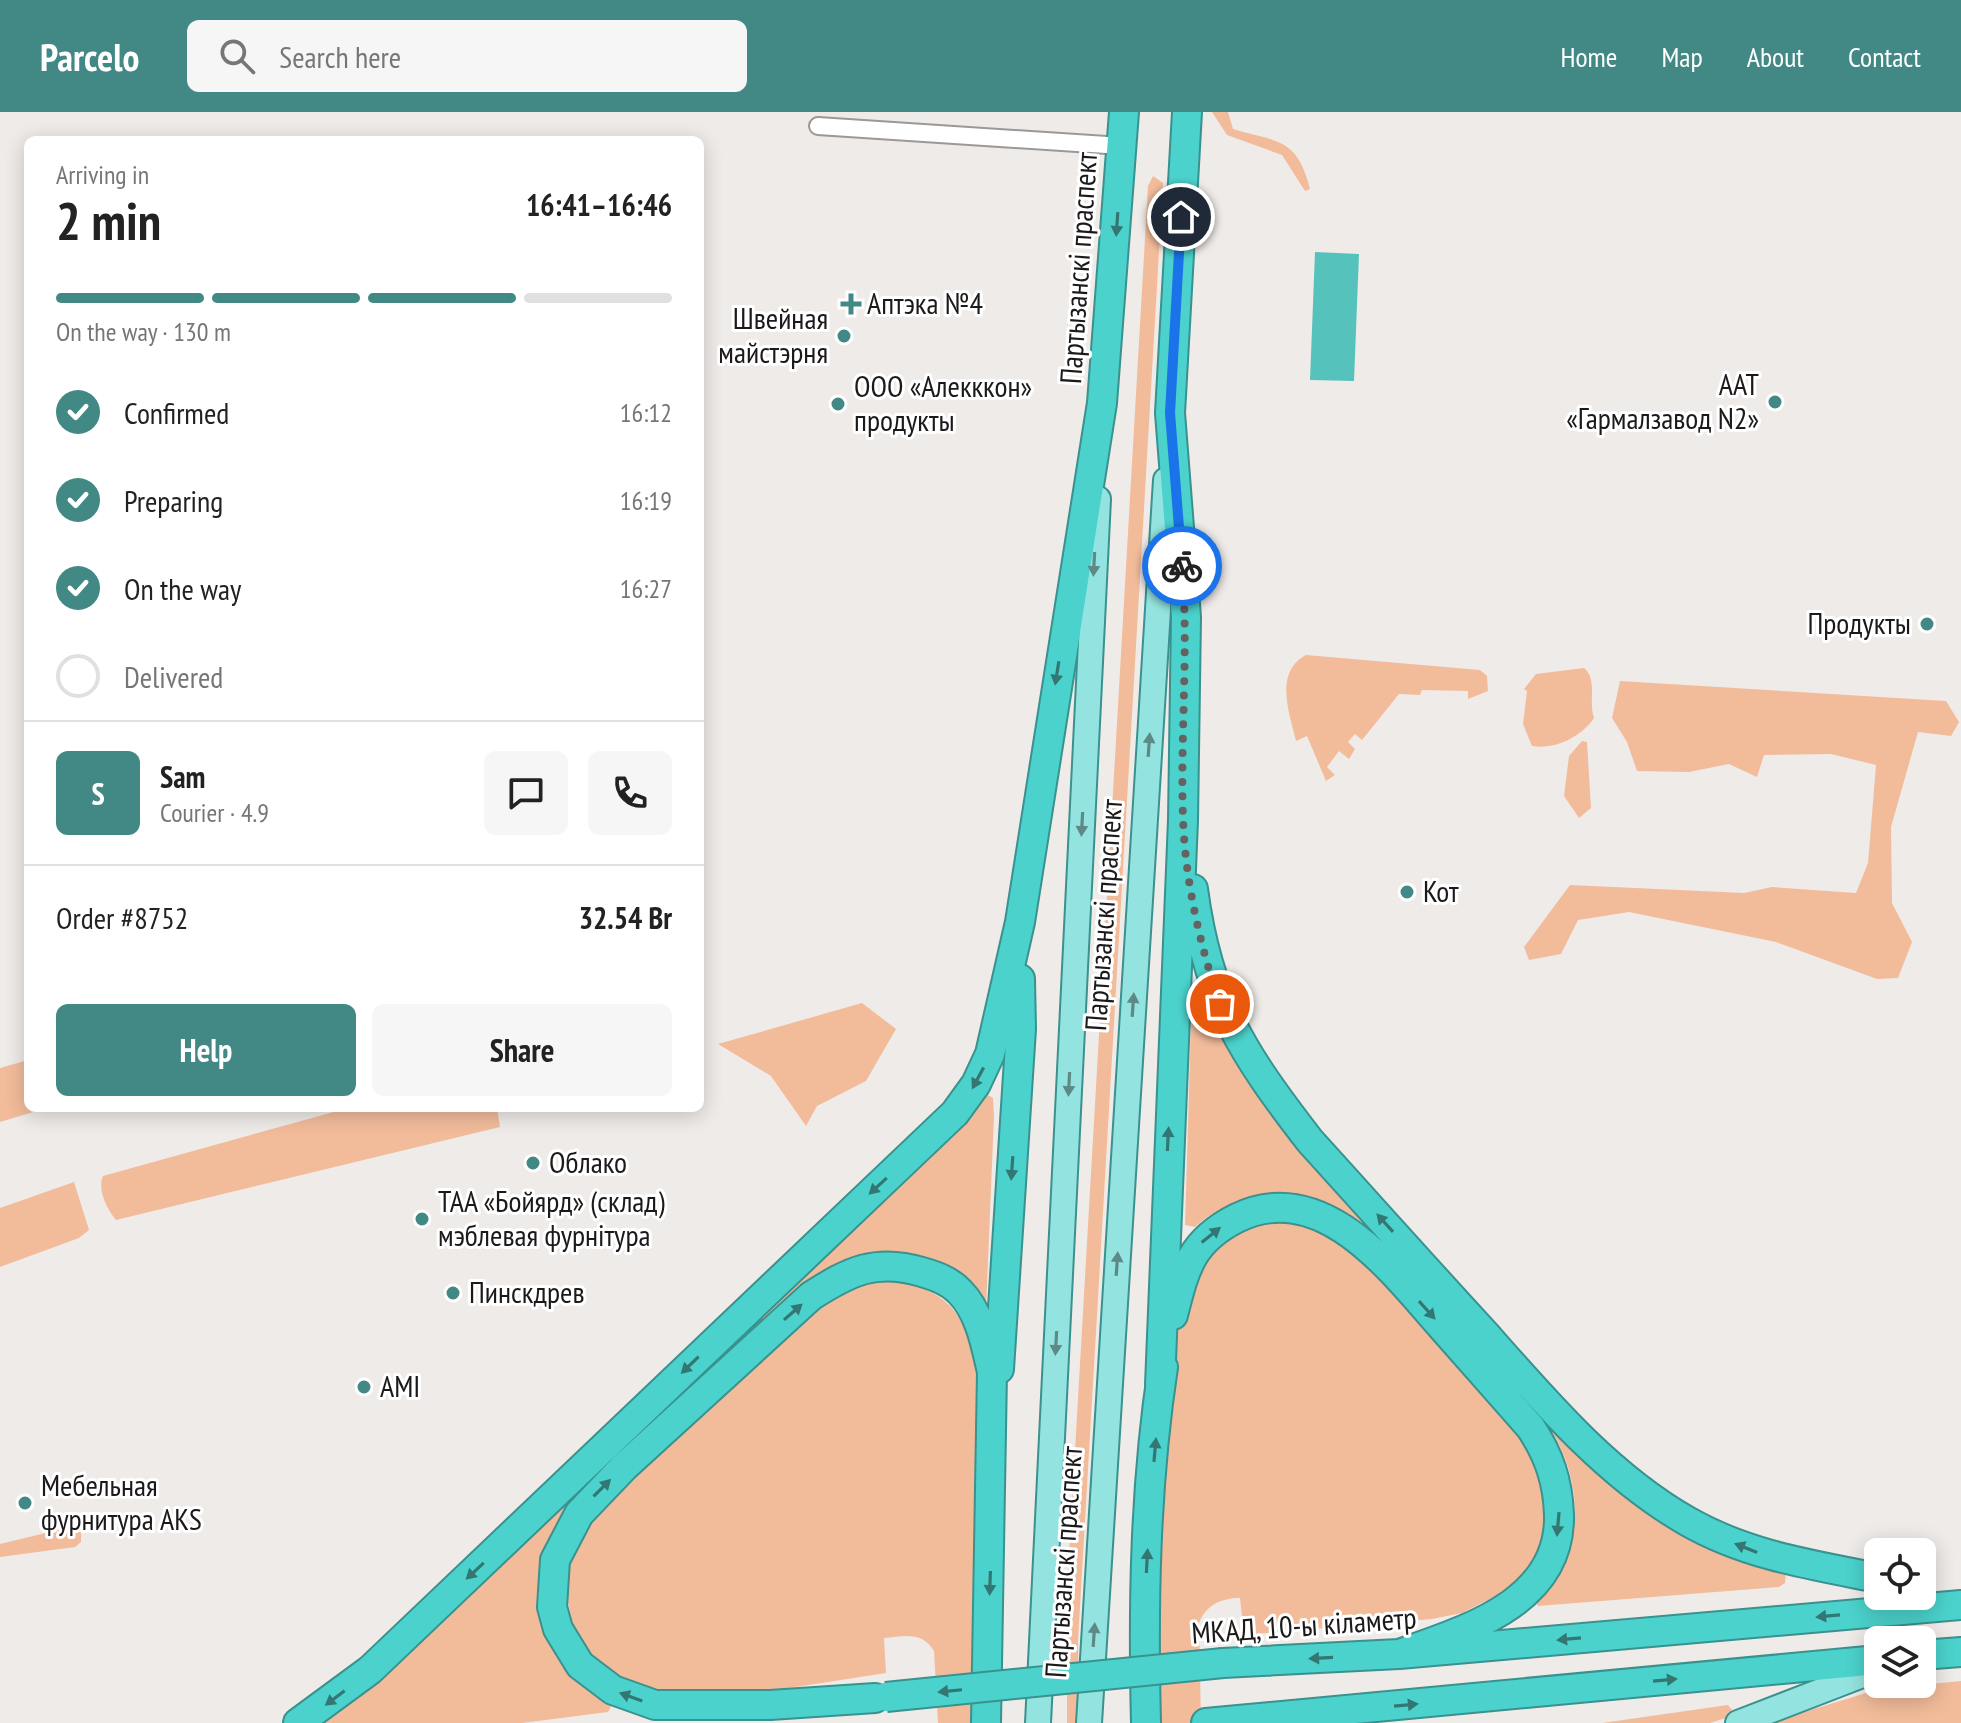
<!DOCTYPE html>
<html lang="en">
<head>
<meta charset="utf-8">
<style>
	:root { --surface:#fff; --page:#f6f6f6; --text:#222; --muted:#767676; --line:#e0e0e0; --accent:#428985 }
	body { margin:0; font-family:"PT Sans Narrow",sans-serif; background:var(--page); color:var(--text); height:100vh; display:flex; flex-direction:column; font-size:30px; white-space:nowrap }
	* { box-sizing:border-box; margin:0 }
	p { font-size:26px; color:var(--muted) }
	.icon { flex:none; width:44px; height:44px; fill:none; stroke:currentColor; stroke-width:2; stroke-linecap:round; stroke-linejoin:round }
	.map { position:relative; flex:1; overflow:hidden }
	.drawer { position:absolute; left:24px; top:24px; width:680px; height:976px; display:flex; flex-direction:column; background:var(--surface); border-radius:12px; box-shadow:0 4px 20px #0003 }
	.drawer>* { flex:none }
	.fabs { position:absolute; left:1864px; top:1426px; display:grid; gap:16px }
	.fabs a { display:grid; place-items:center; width:72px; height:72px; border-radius:12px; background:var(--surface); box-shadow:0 4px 20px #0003; font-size:40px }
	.pin { position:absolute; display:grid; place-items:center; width:68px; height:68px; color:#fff; margin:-34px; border:4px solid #fff; border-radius:50%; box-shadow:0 2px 8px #0007 }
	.courier { position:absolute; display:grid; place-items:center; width:80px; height:80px; margin:-40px; border:6px solid #1a73e8; border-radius:50%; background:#fff; color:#222; box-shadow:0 2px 10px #0007 }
	.headline em { font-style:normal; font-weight:700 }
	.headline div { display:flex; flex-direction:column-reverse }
	.headline { display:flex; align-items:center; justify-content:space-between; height:136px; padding:0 32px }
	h1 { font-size:52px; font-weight:700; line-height:60px }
	.bar { display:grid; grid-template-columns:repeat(4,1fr); gap:12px 8px; align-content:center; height:96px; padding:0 32px }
	.bar i { height:10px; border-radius:6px; background:var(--line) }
	.bar .selected { background:var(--accent) }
	.bar p { grid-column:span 4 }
	.line { display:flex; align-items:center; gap:20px; padding:0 32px; border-top:2px solid var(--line) }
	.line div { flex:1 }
	.round { display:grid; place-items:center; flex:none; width:84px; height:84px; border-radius:12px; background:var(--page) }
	ol { padding:0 32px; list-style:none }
	li { display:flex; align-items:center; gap:24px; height:88px }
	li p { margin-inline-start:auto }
	li .icon { padding:8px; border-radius:50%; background:var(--accent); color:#fff; stroke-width:4 }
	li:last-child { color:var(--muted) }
	li i { width:44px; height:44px; border:4px solid var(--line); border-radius:50% }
	.primary-button { display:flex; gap:16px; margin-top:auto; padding:16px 32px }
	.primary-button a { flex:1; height:92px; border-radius:12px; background:var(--accent); color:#fff; font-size:32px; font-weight:700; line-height:92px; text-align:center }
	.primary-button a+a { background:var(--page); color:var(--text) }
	header { display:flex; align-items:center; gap:48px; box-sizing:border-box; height:112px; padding:0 40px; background:var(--accent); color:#fff }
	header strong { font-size:38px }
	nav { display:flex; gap:44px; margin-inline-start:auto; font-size:28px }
	.search { width:560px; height:72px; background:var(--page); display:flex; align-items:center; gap:20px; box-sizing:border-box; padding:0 28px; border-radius:12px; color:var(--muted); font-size:30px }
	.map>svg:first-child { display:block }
	.green { fill:#f2bc9b }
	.water { fill:#56c2bc }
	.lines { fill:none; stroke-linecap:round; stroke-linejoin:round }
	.street-casing { stroke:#9b9896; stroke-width:20 }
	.primary-casing { stroke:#3a918d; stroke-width:28 }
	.highway-casing { stroke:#3a918d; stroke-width:32 }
	.street { stroke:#fff; stroke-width:16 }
	.primary { stroke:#93e4e0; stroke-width:24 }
	.highway { stroke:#4bd2cc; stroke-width:28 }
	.highway-bridge-casing { stroke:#3a918d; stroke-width:32; stroke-linecap:butt }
	.highway-bridge { stroke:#4bd2cc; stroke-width:28 }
	.oneway { fill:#337672 }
	.oneway2 { fill:#5d8986 }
	.done { stroke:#656262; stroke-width:8; stroke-dasharray:0 14.4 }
	.route { stroke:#1a73e8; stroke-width:10 }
	.poi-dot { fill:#428985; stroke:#fff; stroke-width:3 }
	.labels { text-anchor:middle; stroke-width:6; stroke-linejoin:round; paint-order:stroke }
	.street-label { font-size:30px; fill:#1b1919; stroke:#fff }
	.poi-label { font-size:30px; fill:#1b1919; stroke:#fff; text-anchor:start }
</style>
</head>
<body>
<header>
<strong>Parcelo</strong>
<div class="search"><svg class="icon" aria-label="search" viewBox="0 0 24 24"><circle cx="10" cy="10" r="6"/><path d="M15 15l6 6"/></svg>Search here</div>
<nav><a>Home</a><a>Map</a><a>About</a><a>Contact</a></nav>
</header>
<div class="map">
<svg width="1961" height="1611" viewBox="0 0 1961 1611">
	<rect width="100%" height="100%" fill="#efebe9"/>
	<path class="green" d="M1212,0H1228L1233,17C1275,30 1297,24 1310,77L1305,79L1282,43L1227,23Z
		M1153,64L1163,71L1078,1529L1079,1611H1067V1477L1148,74Z
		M1306,543L1480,558L1487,564L1488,579L1468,587V579L1422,578L1420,583L1399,582L1362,628L1355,622L1348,630L1355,637L1349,647L1339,639L1327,655L1335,663L1326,669L1307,624L1296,629C1289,600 1274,560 1306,543Z
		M1584,556C1598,568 1588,589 1594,606C1582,624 1556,638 1532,634L1523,612L1527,579L1524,577L1536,562Z
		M1620,569L1946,589L1959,610L1951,624L1918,620L1891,715L1892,791L1912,830L1898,866L1877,867L1776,830L1629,800L1578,808L1561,842L1529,848L1524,835L1570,773L1744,781L1772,775L1856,781L1868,751L1876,653L1831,642L1764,643L1757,665L1729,652L1689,660L1637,659L1627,630L1612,606Z
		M1582,629L1587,630L1591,696L1579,706L1564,684L1569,644Z
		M862,891L896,917L866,969L817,994L806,1014L771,964L718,932Z
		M1202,894L1209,896L1243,963L1301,1040L1553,1311L1786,1459L1785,1471L1779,1475L1538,1494L1536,1488C1559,1452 1581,1423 1573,1377C1570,1356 1561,1333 1549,1315C1529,1283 1497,1256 1472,1229C1442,1198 1373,1112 1337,1097C1291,1077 1232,1080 1195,1115L1185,1113L1191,908L1195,897Z
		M28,948V996H47L0,1010V956Z
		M986,982L993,986L994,1004L986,1198L977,1197L881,1141L864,1142L841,1151L562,1407L551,1426L542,1463L612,1592L608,1600L522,1611H323L432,1518Z
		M348,996H497L500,1015L116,1108C107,1097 97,1078 103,1064Z
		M74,1070L89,1118L79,1126L0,1155V1096Z
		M1273,1107L1303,1110L1364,1144L1518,1315L1547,1371L1544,1436L1519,1472L1462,1501L1432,1507L1244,1523L1240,1486C1221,1486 1206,1493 1199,1511L1201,1611H1157L1153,1526L1175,1214L1179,1190L1222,1124Z
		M888,1164C956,1183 966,1202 980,1270L972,1611H938L934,1539C922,1519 905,1524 884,1526L886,1561L757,1581L653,1580L617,1566L598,1551L574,1518L565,1477L568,1453L577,1428L614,1379L831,1181Z
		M74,1414L81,1421V1430L75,1435L0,1445V1432Z
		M1961,1569V1611H1768L1879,1577Z
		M1728,1593L1732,1598L1729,1605L1710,1611H1602Z"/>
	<path class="water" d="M1315,140L1359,142L1354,269L1310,268Z"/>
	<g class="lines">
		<defs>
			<path id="street" d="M818,14L1122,34"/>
			<path id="primary" d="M1038,1611L1098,387
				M1089,1611L1166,368
				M1738,1611L1878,1557"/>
			<path id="highway" d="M1193,777C1208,889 1242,941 1310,1029C1369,1094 1427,1159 1486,1223C1545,1290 1608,1364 1687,1409C1746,1443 1812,1453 1878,1466
				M1173,1203C1185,1156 1191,1129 1237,1106C1323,1064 1393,1160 1442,1215C1472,1249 1501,1282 1531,1316C1549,1344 1558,1369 1559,1403C1561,1491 1466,1518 1399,1542
				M999,1257L1021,917L1020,867
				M1160,1273L1183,708L1186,505L1170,301L1187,0
				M1922,1543L1961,1540
				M1223,1551L1399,1542L1961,1493
				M875,1586L770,1593H655L613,1578L580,1553L558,1517L552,1495L555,1448L579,1402L624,1355L811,1184C850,1159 876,1146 922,1160C936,1164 950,1169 960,1180C980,1200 986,1234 992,1260L986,1611
				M298,1611L370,1558L955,1001L976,972L990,942L1020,810L1102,291L1124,0
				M1146,1611C1143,1493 1145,1373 1163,1255
				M1206,1611L1878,1548"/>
		</defs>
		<use href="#street" class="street-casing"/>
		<use href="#primary" class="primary-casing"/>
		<use href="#highway" class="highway-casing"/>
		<use href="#street" class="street"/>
		<use href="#primary" class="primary"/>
		<use href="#highway" class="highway"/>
		<defs>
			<path id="highway-bridge" d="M886,1585L1223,1551"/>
		</defs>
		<use href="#highway-bridge" class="highway-bridge-casing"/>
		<use href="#highway-bridge" class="highway-bridge"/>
	</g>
	<defs><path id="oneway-solid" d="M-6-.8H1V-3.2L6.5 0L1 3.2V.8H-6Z" transform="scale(2)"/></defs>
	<g class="oneway">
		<use href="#oneway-solid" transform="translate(1117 112) rotate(94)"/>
		<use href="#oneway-solid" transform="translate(1057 561) rotate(99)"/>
		<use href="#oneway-solid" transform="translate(978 966) rotate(118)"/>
		<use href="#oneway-solid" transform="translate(1168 1027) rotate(-87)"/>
		<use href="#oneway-solid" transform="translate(1012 1056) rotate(94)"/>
		<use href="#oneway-solid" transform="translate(878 1074) rotate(137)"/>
		<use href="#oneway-solid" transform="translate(1385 1111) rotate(-132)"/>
		<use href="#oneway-solid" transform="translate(1211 1123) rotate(-39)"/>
		<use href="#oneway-solid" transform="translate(1427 1198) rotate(48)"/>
		<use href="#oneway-solid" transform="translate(793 1200) rotate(-41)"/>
		<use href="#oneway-solid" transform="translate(690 1253) rotate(136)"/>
		<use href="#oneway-solid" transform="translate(1155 1338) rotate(-85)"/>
		<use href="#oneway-solid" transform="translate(602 1376) rotate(-45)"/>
		<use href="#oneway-solid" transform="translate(1558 1412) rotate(95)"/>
		<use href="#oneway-solid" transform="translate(1746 1436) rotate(-158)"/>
		<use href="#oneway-solid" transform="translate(1147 1449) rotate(-87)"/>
		<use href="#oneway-solid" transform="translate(475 1459) rotate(137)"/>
		<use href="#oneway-solid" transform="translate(990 1471) rotate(92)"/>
		<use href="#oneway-solid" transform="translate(1828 1504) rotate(175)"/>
		<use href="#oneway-solid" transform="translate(1569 1527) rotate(175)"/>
		<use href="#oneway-solid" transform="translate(1321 1546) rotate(177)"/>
		<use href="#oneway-solid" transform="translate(1665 1568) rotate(-5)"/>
		<use href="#oneway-solid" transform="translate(950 1579) rotate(174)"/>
		<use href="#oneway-solid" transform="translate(631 1585) rotate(-160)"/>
		<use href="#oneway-solid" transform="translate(335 1586) rotate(143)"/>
		<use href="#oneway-solid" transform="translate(1406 1593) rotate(-5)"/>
	</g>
	<g class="oneway2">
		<use href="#oneway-solid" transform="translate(1094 452) rotate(93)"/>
		<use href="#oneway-solid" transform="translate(1149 633) rotate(-86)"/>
		<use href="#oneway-solid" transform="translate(1082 712) rotate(93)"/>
		<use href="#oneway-solid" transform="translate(1133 893) rotate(-86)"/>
		<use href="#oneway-solid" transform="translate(1069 972) rotate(93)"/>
		<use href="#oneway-solid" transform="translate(1117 1152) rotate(-86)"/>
		<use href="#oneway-solid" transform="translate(1056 1231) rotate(93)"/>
		<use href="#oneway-solid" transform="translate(1094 1523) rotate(-86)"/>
	</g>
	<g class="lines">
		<path class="done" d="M1182,454C1189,538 1180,622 1183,706C1185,768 1200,834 1220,892"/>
		<path class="route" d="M1181,105L1170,301L1182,454"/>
	</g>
	<g class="poi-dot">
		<path d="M847 180h8v8h8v8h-8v8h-8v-8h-8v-8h8z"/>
		<circle cx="844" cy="224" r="8"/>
		<circle cx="1775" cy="290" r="8"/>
		<circle cx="838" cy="292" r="8"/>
		<circle cx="1927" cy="512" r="8"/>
		<circle cx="1407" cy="780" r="8"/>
		<circle cx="533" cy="1051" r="8"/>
		<circle cx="422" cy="1107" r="8"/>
		<circle cx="453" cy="1181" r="8"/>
		<circle cx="364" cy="1275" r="8"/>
		<circle cx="25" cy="1391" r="8"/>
	</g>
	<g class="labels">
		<g class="street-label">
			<text transform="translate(1079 156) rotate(-86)" y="10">Партызанскі праспект</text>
			<text transform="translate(1104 803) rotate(-86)" y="10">Партызанскі праспект</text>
			<text transform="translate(1064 1450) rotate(-86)" y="10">Партызанскі праспект</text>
			<text transform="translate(1304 1514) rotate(-4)" y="10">МКАД, 10-ы кіламетр</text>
		</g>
		<g class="poi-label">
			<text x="867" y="202">Аптэка №4</text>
			<text x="828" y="217" text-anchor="end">Швейная<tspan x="828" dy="34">майстэрня</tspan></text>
			<text x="1759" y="283" text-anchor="end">ААТ<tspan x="1759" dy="34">«Гармалзавод N2»</tspan></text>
			<text x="854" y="285">ООО «Алекккон»<tspan x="854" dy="34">продукты</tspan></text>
			<text x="1911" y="522" text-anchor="end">Продукты</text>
			<text x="1423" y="790">Кот</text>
			<text x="549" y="1061">Облако</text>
			<text x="438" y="1100">ТАА «Бойярд» (склад)<tspan x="438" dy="34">мэблевая фурнітура</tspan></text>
			<text x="469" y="1191">Пинскдрев</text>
			<text x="380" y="1285">AMI</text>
			<text x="41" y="1384">Мебельная<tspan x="41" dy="34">фурнитура AKS</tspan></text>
		</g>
	</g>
</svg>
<div class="fabs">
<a><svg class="icon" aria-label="locate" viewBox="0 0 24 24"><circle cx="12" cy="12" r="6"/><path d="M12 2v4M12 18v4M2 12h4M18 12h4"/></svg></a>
<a><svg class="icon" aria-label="layers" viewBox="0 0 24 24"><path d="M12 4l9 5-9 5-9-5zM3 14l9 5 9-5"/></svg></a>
</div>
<div class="pin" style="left:1220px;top:892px;background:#ea580c"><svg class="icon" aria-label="bag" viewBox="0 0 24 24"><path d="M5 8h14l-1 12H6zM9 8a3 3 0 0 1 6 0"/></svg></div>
<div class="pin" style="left:1181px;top:105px;background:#1f2937"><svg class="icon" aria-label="home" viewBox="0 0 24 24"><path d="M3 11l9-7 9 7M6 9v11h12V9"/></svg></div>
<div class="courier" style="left:1182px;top:454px"><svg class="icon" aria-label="bike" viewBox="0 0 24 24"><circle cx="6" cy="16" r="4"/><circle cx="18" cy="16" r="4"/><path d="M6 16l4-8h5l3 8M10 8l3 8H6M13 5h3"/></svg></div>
<section class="drawer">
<div class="headline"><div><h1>2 min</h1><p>Arriving in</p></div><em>16:41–16:46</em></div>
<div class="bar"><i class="selected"></i><i class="selected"></i><i class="selected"></i><i></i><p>On the way · 130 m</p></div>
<ol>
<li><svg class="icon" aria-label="check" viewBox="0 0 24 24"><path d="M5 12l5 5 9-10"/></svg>Confirmed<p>16:12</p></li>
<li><svg class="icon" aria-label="check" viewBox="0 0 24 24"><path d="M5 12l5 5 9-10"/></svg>Preparing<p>16:19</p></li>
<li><svg class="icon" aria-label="check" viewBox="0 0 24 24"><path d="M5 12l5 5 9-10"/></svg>On the way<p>16:27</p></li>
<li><i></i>Delivered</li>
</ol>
<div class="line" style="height:144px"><b class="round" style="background:var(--accent);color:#fff">S</b><div><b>Sam</b><p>Courier · 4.9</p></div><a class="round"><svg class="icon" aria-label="chat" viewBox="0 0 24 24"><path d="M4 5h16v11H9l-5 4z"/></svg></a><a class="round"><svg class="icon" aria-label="phone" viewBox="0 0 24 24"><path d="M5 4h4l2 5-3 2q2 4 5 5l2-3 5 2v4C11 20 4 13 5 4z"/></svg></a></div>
<div class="line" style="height:104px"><div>Order #8752</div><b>32.54 Br</b></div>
<div class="primary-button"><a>Help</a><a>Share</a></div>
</section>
</div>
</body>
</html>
